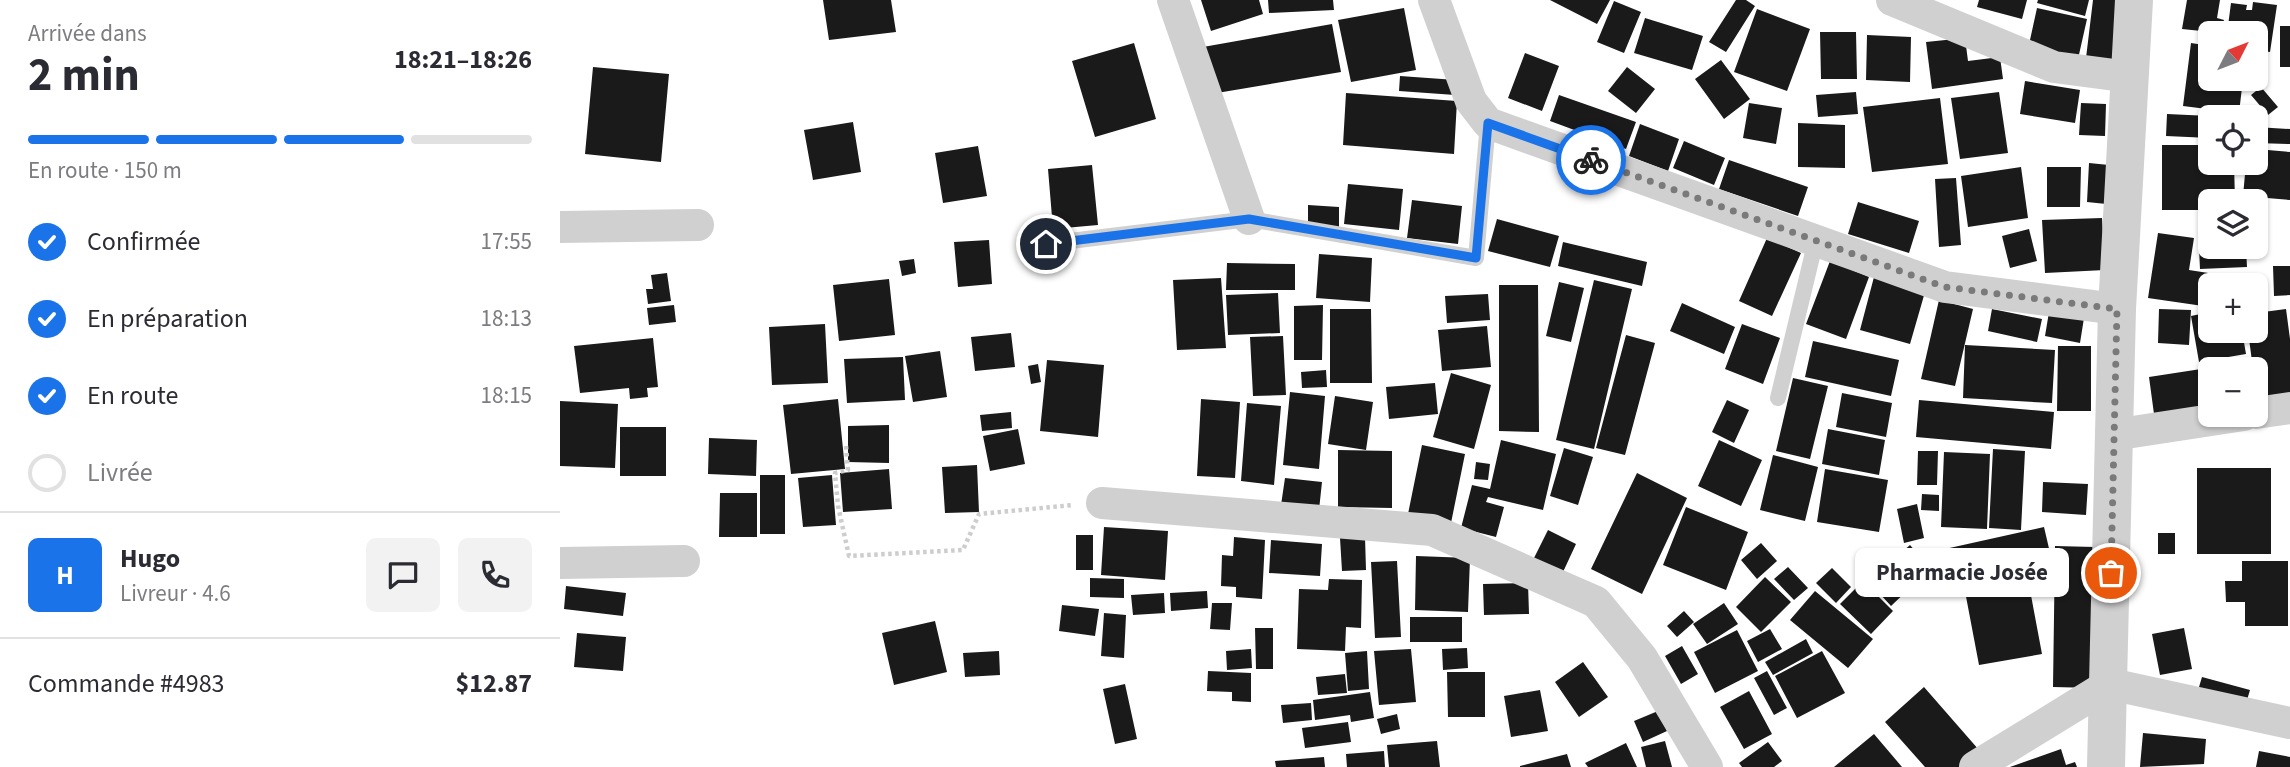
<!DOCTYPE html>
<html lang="fr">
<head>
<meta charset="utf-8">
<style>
	:root { --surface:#fff; --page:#f2f2f3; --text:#2b2b33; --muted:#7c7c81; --line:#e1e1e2; --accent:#1a73e8 }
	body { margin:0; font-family:"Source Sans 3",sans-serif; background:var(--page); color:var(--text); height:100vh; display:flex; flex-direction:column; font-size:26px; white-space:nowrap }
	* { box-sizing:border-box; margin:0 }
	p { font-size:23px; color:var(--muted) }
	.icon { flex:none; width:38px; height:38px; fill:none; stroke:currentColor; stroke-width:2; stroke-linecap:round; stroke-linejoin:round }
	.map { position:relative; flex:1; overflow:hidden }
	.sheet { display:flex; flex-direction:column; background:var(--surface); width:560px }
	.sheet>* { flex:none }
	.needle { width:46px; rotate:48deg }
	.buttons { position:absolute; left:1638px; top:21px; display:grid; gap:14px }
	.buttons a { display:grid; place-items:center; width:70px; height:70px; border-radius:10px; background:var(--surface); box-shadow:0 2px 5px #0004; font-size:35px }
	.pin { position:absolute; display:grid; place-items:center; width:60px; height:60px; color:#fff; margin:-30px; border:4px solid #fff; border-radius:50%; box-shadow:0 2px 7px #0007 }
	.courier { position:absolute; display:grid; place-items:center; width:70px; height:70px; margin:-35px; border:5px solid #1a73e8; border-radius:50%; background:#fff; color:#222; box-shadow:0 2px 9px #0007 }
	.bubble { position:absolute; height:49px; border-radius:10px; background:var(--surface); box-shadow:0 2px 5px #0004; font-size:23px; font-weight:700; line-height:49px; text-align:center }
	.summary em { font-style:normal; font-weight:700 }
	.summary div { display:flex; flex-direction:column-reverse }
	.summary { display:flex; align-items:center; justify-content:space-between; height:119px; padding:0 28px }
	h1 { font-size:46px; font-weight:700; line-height:52px }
	.bar { display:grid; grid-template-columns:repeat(4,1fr); gap:10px 7px; align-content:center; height:84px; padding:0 28px }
	.bar i { height:9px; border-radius:5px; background:var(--line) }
	.bar .on { background:var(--accent) }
	.bar p { grid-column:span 4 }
	.line { display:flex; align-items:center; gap:18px; padding:0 28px; border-top:2px solid var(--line) }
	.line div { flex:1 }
	.round { display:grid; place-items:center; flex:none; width:74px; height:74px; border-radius:10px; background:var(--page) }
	ol { padding:0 28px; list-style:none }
	li { display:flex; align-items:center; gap:21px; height:77px }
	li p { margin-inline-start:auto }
	li .icon { padding:7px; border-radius:50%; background:var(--accent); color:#fff; stroke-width:4 }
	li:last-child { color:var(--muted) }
	li i { width:38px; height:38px; border:4px solid var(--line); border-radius:50% }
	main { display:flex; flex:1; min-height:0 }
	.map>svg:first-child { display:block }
	.building { fill:#1a1a1a }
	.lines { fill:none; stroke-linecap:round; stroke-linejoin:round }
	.path { stroke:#cdcdcd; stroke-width:4.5; stroke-dasharray:3.5 3.5; stroke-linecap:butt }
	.service { stroke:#d0d0d0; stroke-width:16 }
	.minor { stroke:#d0d0d0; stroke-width:32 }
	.tertiary { stroke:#d0d0d0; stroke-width:38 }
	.done { stroke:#7a7a7a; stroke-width:7; stroke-dasharray:0 12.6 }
	.route { stroke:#1a73e8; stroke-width:9 }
</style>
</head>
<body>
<main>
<section class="sheet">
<div class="summary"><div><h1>2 min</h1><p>Arrivée dans</p></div><em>18:21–18:26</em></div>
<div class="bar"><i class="on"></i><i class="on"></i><i class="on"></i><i></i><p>En route · 150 m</p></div>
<ol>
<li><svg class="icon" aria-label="check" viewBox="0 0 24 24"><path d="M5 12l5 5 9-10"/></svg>Confirmée<p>17:55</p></li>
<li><svg class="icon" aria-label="check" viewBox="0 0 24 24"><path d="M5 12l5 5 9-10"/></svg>En préparation<p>18:13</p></li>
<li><svg class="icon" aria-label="check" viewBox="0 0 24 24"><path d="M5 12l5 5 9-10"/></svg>En route<p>18:15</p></li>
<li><i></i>Livrée</li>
</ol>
<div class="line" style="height:126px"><b class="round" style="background:var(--accent);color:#fff">H</b><div><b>Hugo</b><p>Livreur · 4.6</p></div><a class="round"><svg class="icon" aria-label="chat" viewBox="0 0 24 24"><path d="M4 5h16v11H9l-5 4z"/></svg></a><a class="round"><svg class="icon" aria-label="phone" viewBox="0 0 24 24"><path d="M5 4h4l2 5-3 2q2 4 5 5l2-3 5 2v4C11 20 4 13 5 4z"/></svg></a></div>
<div class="line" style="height:91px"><div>Commande #4983</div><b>$12.87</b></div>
</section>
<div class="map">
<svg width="1730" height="767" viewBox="0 0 1730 767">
	<rect width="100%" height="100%" fill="#fff"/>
	<path class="building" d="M263,0H331L336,32L269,40Z
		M641,0H699L703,14L651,31Z
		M708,0H773L774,10L709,13Z
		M990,0H1050L1037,24Z
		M1176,0H1186L1195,6L1166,52L1149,42Z
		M1419,0H1467L1462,19L1417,7Z
		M1478,0H1529L1525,16L1477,3Z
		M1533,0H1562L1555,62L1526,58Z
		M1627,0H1660L1657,18L1664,20L1661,33L1622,29Z
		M1054,1L1081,12L1064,53L1037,42Z
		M1693,2L1717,5L1710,52L1696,50V33H1672L1673,27L1668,26L1671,3L1687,5L1686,10H1692Z
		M844,8L856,70L791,82L778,20Z
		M1477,8L1527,19L1518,59L1468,49Z
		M1197,9L1250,29L1227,91L1174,72Z
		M1085,18L1143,36L1132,70L1074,53Z
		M772,24L781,72L651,94L643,47Z
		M1720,26H1730V67H1720Z
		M1260,32H1296L1297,79H1261Z
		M1307,35L1351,37L1350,82L1306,80Z
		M1405,38L1408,61L1440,57L1443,79L1372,89L1366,42Z
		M574,43L596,119L535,137L512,61Z
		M1631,43L1650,46V79H1683L1679,113L1623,106Z
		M965,53L999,66L982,111L948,98Z
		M1161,60L1190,99L1164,119L1135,79Z
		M33,67L109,74L101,162L25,154Z
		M1067,67L1095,89L1076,113L1048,91Z
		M840,76L896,80L895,95L839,91Z
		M1465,81L1520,90L1515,123L1460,114Z
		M1701,87L1718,107L1708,115L1691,95Z
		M1296,92L1298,114L1258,117L1256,95Z
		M1439,92L1448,153L1400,159L1391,98Z
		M786,93L897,101L894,154L783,145Z
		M999,95L1076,122L1066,149L990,121Z
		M1380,98L1388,164L1312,172L1303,107Z
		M1189,103L1222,108L1216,144L1183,138Z
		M1521,103L1546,104L1545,136L1519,135Z
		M1607,114L1650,116V138L1606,136Z
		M293,122L301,172L253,180L244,130Z
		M1238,123L1285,125V168L1238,167Z
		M1080,124L1119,139L1108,171L1069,156Z
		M1696,127L1730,129V144L1696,143Z
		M1124,141L1165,158L1154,185L1113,168Z
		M1602,145H1650V163H1674L1675,201H1650V210H1602Z
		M418,146L427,196L383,203L375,153Z
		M1696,149L1730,152V200L1683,196L1686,163H1696Z
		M1169,160L1248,187L1238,216L1159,189Z
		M1529,163L1559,166L1556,205L1527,202Z
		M532,165L538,225L493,229L488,169Z
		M1461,167L1468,218L1408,227L1401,176Z
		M1487,167H1521L1520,207H1487Z
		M1396,178L1401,245L1379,247L1375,179Z
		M788,184L843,189L839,230L784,224Z
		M852,200L902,206L898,244L847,238Z
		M1298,202L1359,221L1349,253L1288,234Z
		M748,205L779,207V227L748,226Z
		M1542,218L1545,270L1485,273L1482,220Z
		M937,219L999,236L990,267L928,251Z
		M1650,226V247H1686L1687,267L1640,269L1638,227Z
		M1469,229L1477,261L1450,268L1442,236Z
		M1598,233L1634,238L1629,270L1655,274L1653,285H1650V307L1588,298Z
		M1207,238L1241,253L1212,316L1179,301Z
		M429,240L432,284L398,287L394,242Z
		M1003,242L1087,262L1082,286L998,266Z
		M759,254L812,258L810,302L756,298Z
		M354,259L356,273L342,276L339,261Z
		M1270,261L1309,277L1286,339L1246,324Z
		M667,263L735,264V290H666Z
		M1713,266H1730V295L1714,296Z
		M107,273L111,301L88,304L86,289H93L91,275Z
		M1314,277L1365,292L1350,344L1300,330Z
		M661,278L666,348L617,350L613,280Z
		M329,279L335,335L279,341L273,285Z
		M1034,280L1072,289L1034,449L996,440Z
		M999,282L1024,288L1011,342L986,336Z
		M939,285H978L979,432L939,431Z
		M718,293L720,333L668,335L666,295Z
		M928,294L930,320L887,323L885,296Z
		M1379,300L1413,309L1395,386L1361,379Z
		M1122,303L1175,327L1164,354L1110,331Z
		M114,305L116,322L89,325L87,308Z
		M763,305L762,360H734V306Z
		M770,309H811L812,383H770Z
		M1432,309L1482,319L1477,342L1428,331Z
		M1599,309L1631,310L1629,345L1598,343Z
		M1726,309L1730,339V400L1698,404L1696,369H1693L1688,331H1696V313Z
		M1489,312L1524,318L1520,343L1485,336Z
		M1650,312V331H1682L1686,354L1639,362L1631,316Z
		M265,324L268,383L212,385L209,327Z
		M1182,324L1220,338L1203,384L1165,369Z
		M927,326L931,367L882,371L878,330Z
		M451,333L455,367L415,371L411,337Z
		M1066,335L1095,343L1065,455L1036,448Z
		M723,336L726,395L693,396L690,337Z
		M93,338L98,387L87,388L88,397L70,399L69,388L20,393L14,346Z
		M1253,341L1339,360L1331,396L1245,377Z
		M1405,345L1495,350L1492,403L1403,398Z
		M1498,346H1531V411H1497Z
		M380,351L387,397L353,402L345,356Z
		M343,357L345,400L287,403L284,359Z
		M487,360L544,365L538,437L480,431Z
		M1680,363L1681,369H1650V406L1594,414L1589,377Z
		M478,364L481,382L471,384L468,366Z
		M766,370L767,387L742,388L741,372Z
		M891,373L931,385L914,449L873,437Z
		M1233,378L1268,386L1250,459L1216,451Z
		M875,383L878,414L829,419L826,387Z
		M730,392L765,396L759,469L723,465Z
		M1282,393L1332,403L1326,437L1276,427Z
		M775,396L813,402L806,450L768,444Z
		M278,399L285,469L231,474L223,405Z
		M641,399L680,402L675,478L637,476Z
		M1167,400L1189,410L1174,443L1152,432Z
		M1359,400L1494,412L1491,449L1356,437Z
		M0,401L58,404L55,468L0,466Z
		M687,403L721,406L714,485L681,481Z
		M451,412L452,428L422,431L420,415Z
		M329,425V463L288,462V426Z
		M60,427H106V476H60Z
		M458,429L465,464L430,471L423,436Z
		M1268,429L1325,440L1319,475L1262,464Z
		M149,438L197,440L196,476L148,474Z
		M941,440L996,454L983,510L928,497L926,502L944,507L936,537L901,528L912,485L930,489Z
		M1159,440L1202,460L1181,506L1138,486Z
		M862,445L905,454L891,523L848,514Z
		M1004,448L1033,457L1018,505L990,496Z
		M1433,449L1465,451L1461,530L1429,528Z
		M778,450L832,451V508L778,507Z
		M1358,451H1378L1377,485H1357Z
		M1384,452L1430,454L1427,529L1381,527Z
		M1213,455L1258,467L1245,521L1200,510Z
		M916,462L930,464L928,480L914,479Z
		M417,465L419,512L385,513L382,467Z
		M1637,468H1711V554H1637Z
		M329,469L332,509L283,512L280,473Z
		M1265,469L1328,480L1319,532L1257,522Z
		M1077,473L1127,498L1082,594L1031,569Z
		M200,475H225V534H200Z
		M272,475L276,525L243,527L238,478Z
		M725,478L762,482L759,510L721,505Z
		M1483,482L1528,484L1526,515L1482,512Z
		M160,493H197V537H159Z
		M1362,494L1379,495V511L1361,510Z
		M1357,504L1364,538L1344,543L1337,509Z
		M1126,507L1188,532L1166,590L1103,565Z
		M544,527L608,531L605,580L541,575Z
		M1484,527L1491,557L1383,581L1376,551Z
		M988,530L1016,544L1003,572L974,558Z
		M1598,533H1615V554H1598Z
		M516,535H533V570H516Z
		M674,537L705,540L702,599L676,597V587L661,586L662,555L673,556Z
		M805,537L806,570L782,571L780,538Z
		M711,540L762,544L760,576L709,573Z
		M1201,543L1217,561L1197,579L1181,560Z
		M1350,545L1373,572L1357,587L1333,560Z
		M1495,546L1535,547L1534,688L1493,687Z
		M856,556L910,558L908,612L855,610Z
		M837,561L841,637L815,638L811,562Z
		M1682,561H1728V626H1685V602H1666L1665,581H1682Z
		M1330,562L1352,586L1331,606L1309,582Z
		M1228,567L1248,588L1234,600L1214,579Z
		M1272,568L1291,587L1276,603L1256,583Z
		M1467,574L1482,654L1419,665L1404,586Z
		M1205,577L1231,602L1201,632L1176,607Z
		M530,578L564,579V598L530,597Z
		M769,579L802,580L801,628L786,627L785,651L737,649L739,589L768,590Z
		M1303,581L1333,611L1311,634L1280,604Z
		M968,583L969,614L924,615L923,584Z
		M6,586L66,593L63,616L4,609Z
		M647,591L648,608L611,611L610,593Z
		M1255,591L1313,639L1288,668L1230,620Z
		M604,593L605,613L573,615L571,595Z
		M652,603H672L670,630L650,629Z
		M1164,603L1178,624L1147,644L1133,624Z
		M502,605L539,609L535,636L499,631Z
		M1124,611L1134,622L1117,637L1107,626Z
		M544,613L566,615L564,658L541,656Z
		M850,617H902V642H850Z
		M375,621L387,672L334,685L322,633Z
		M695,628H713V669H696Z
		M1624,628L1632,669L1600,675L1592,634Z
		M1210,629L1222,649L1198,662L1187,641Z
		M1177,630L1198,671L1155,693L1134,652Z
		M17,633L66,637L63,671L14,667Z
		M1246,639L1253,653L1213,675L1205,662Z
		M1122,646L1138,674L1121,684L1105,656Z
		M907,648L908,668L883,670L882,649Z
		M691,649L692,668L667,670L666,651Z
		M851,649L856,702L819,705L814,651Z
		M439,651L440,675L405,677L403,653Z
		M807,651L809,689L788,691L785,653Z
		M1262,651L1285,693L1237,718L1215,676Z
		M1023,662L1048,697L1019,717L995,682Z
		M648,671L691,673V702L672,701V692L647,691Z
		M1207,671L1227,708L1214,715L1194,678Z
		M887,672H925V717H888Z
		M785,674L787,693L758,695L756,677Z
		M1642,677L1690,690L1684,710L1636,697Z
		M565,684L577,739L555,744L543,689Z
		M1364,687L1419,750L1399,767H1365L1325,722Z
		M980,690L988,731L951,737L944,696Z
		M1189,691L1212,734L1184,749L1160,707Z
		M810,692L814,718L791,722L790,715L755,720L753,700Z
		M751,703L752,720L723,723L721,705Z
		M1098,711L1107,731L1083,742L1074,721Z
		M837,714L840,729L821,734L817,719Z
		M788,722L791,742L745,748L742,728Z
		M1583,733L1646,739L1644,764L1580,767Z
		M1314,734L1342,767H1274Z
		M877,741L880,767H829L827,745Z
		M1105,741L1112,767H1086L1081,747Z
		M1208,742L1222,761L1214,767H1182L1179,763Z
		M1066,743L1077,767H1028L1025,763Z
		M1501,749L1506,765L1515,762L1517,767H1450Z
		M824,751L825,767H787L786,754Z
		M1699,751L1730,757V767H1696Z
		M1007,754L1011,767H960V766Z
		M764,757L765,767H716L715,761Z"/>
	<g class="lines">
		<path class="path" d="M286,446L288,470L275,473L278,506L289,556L403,550L419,514L513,505"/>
		<path class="service" d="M486,244L689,219L916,258L928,123
			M1218,398L1256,240"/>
		<path class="minor" d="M613,0L689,219
			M874,0L911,101L928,123L1385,287L1557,309
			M1332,0L1494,67L1570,77
			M0,227L138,225
			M1696,413L1730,408
			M1553,435L1684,415
			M542,503L872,530L1036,602L1082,658L1147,767
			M0,563L124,561
			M1415,767L1550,684L1730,723"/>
		<path class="tertiary" d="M1546,767L1557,309L1574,0"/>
	</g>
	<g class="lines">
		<path class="done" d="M1031,160L1385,287L1557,309L1551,573"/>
		<path class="route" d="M486,244L689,219L916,258L928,123L1031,160"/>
	</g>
</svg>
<div class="buttons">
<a><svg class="needle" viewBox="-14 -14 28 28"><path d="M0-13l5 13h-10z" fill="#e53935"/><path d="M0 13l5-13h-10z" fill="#7c7c81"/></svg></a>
<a><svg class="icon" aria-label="locate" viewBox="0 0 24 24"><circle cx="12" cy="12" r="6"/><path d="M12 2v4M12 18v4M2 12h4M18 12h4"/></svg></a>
<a><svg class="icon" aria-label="layers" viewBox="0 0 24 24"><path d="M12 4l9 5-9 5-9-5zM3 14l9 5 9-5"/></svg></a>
<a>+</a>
<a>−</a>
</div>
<div class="pin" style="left:1551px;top:573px;background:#ea580c"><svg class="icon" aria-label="bag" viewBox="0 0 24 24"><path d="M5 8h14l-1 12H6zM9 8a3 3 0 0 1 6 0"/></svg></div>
<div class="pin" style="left:486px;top:244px;background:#1f2937"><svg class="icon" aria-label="home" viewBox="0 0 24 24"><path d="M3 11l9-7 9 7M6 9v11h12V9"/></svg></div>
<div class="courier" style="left:1031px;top:160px"><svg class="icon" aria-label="bike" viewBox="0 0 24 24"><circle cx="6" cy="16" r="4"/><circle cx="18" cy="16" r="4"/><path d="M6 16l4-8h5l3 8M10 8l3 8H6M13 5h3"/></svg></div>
<div class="bubble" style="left:1295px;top:548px;width:214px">Pharmacie Josée</div>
</div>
</main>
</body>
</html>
